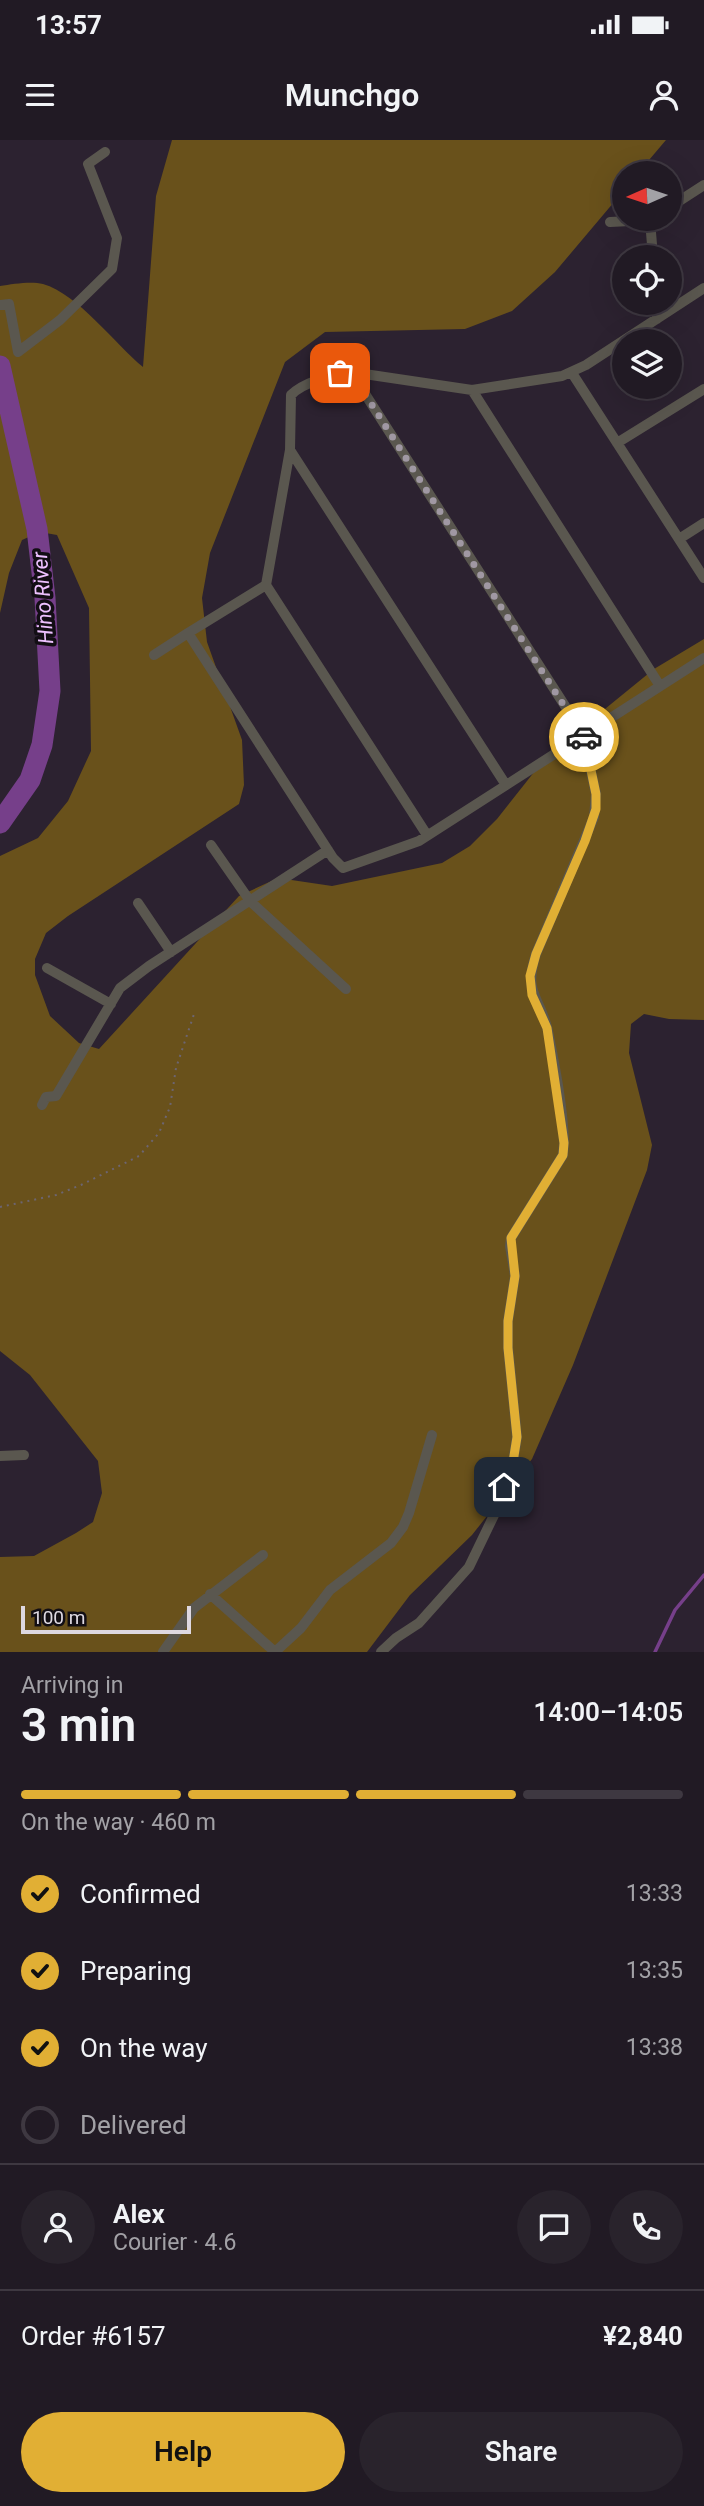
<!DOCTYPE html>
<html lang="en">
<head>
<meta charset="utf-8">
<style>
	:root { --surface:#211a24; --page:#29232c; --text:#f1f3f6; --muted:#a2a1a6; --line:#3e3841; --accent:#e1af34 }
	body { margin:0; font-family:Roboto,sans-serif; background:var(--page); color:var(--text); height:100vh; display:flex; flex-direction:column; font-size:26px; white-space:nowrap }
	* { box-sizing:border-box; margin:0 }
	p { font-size:23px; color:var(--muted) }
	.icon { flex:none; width:38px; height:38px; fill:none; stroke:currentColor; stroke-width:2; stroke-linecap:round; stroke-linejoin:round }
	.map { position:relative; height:1512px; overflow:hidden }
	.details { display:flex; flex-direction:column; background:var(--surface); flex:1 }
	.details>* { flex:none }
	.needle { width:46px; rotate:267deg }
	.buttons { position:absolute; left:612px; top:21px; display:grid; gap:14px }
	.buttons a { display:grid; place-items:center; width:70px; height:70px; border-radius:50%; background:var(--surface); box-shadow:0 7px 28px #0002,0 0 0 2px var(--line); font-size:35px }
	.scale { position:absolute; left:21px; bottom:18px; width:170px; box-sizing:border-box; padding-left:7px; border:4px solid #ded8e1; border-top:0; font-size:19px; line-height:24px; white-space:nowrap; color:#ded8e1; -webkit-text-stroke:5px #120e14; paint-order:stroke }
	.pin { position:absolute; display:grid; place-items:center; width:60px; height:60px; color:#fff; margin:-30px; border-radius:14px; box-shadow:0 4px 10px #0006 }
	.courier { position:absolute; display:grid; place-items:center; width:70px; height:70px; margin:-35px; border:5px solid #e1af34; border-radius:50%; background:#fff; color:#222; box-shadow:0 2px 9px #0007 }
	.summary em { font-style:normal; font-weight:600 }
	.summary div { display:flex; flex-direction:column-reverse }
	.summary { display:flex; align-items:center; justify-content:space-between; height:119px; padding:0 21px }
	h1 { font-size:46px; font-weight:600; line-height:52px }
	.bar { display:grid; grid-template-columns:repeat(4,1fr); gap:10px 7px; align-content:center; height:84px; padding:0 21px }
	.bar i { height:9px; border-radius:5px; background:var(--line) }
	.bar .current { background:var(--accent) }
	.bar p { grid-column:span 4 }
	.line { display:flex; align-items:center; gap:18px; padding:0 21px; border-top:2px solid var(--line) }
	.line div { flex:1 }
	.round { display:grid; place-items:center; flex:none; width:74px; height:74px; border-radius:37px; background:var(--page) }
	ol { padding:0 21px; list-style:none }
	li { display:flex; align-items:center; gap:21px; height:77px }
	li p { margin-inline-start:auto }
	li .icon { padding:7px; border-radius:50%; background:var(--accent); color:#111; stroke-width:4 }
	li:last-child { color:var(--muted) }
	li i { width:38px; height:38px; border:4px solid var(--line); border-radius:50% }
	.primary-button { display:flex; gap:14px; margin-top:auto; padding:14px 21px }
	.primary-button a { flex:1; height:80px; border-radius:42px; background:var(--accent); color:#111; font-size:28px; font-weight:600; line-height:80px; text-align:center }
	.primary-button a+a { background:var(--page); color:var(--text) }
	.status { display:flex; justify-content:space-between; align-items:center; height:49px; padding:0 35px; background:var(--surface); direction:ltr }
	.status svg { height:19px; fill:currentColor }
	header { display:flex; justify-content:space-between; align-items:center; height:91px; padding:0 21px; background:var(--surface); font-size:32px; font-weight:600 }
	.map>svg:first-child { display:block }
	.forest { fill:#69511b }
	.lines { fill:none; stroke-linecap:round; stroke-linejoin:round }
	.stream { stroke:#763f8a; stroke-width:3.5 }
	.river { stroke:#763f8a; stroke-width:21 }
	.path { stroke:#6d6571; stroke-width:2; stroke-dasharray:2 5; stroke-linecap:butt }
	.street { stroke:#5a574f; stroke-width:10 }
	.done { stroke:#a098a3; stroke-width:7; stroke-dasharray:0 12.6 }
	.route { stroke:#e1af34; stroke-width:9 }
	.labels { text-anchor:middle; stroke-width:7; stroke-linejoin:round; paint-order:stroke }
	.water-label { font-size:21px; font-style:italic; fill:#edc1ff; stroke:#120e14 }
</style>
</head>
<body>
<div class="status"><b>13:57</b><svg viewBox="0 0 49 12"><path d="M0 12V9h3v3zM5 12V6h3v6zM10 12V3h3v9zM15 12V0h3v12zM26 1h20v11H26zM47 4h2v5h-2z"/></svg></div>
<header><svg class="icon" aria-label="menu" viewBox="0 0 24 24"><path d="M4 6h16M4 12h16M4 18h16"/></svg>Munchgo<svg class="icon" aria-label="person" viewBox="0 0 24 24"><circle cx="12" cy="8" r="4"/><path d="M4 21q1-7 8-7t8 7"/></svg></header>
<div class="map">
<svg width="704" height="1512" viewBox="0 0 704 1512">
	<rect width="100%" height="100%" fill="#2c2230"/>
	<path class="forest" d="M172,0H666L638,33H625V49L555,132L512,171L465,189L325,192L285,222L210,413L202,458L207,502L242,600L244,645L239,664L68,776L46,793L35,819V835L50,876L79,903L99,909L239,756L278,738L332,746L442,723L470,706L497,679L546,617L654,529L704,499V880L669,879L644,874L631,884L629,913L652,1005L647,1030L573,1225L532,1319L472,1395L410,1455L367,1512H0V1417L34,1416L76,1393L93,1382L102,1353L98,1321L30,1235L0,1211V716L38,698L68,661L91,611L89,468L57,395L40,392L22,400L9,433L0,473V146C13,144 31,141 43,144C78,154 115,204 143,227L156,56Z"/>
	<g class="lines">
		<path class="stream" d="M655,1512L675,1470L704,1435"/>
		<path class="river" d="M0,226L37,389L45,458L50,551L42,605L30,640L0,683"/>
		<path class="path" d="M0,1067L56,1055L81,1045L139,1016L159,993L170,967L176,928L195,871"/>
		<path class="street" d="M670,67L704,45
			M653,79L650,80L653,117
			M610,82L650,80
			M656,163L657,179
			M0,165L9,164L18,212L60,180L112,129L117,98L88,24L105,12
			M351,232L583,594L596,654L594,677L536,814C523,854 540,856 548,891C555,927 563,967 564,1003L563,1015L511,1098L510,1106L515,1136L508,1181V1207L517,1297L513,1322L496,1371L469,1427L419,1483L396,1498L381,1512
			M572,233L704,438
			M472,250L660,546
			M617,303L704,249
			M290,310L506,645
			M679,399L704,383
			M266,445L188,493L333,718L343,728L419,701L704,518
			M154,515L188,493
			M427,695L266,445L290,310L291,255C302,243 335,233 351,232L472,250L562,236L586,225L704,148
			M211,705L250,761L346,849
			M138,763L171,812
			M47,828L111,864
			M42,965L46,957L56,956L120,848L149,826L328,710
			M0,1316L24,1315
			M210,1454L275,1512
			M163,1512L194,1468L263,1415
			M275,1512L301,1488L330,1450L391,1403L403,1387L409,1373L432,1295"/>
	</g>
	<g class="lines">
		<path class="done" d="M340,233L351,232L584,597"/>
		<path class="route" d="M504,1347L513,1322L517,1297L508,1208V1181L515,1136L511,1098L563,1015L564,1003L547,888L532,855L530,836L536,814L585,701L596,669V654L584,597"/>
	</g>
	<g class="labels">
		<g class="water-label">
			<text transform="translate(43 458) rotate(-94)" y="7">Hino River</text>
		</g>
	</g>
</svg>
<div class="buttons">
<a><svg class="needle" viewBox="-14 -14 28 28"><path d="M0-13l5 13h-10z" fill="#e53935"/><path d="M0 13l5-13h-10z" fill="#a2a1a6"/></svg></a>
<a><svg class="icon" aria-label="locate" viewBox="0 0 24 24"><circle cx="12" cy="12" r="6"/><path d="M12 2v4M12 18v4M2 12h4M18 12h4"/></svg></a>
<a><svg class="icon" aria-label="layers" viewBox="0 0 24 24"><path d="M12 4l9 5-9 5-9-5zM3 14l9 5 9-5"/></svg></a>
</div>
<div class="scale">100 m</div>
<div class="pin" style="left:340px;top:233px;background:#ea580c"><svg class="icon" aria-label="bag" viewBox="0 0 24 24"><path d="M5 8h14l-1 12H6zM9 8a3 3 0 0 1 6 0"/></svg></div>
<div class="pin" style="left:504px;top:1347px;background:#1f2937"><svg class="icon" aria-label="home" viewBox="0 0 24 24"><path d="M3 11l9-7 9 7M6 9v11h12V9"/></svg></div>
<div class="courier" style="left:584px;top:597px"><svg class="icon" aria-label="car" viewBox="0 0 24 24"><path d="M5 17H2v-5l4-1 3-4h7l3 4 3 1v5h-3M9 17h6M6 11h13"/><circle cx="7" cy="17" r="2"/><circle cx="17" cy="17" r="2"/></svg></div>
</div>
<section class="details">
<div class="summary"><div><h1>3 min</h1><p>Arriving in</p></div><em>14:00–14:05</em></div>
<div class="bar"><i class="current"></i><i class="current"></i><i class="current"></i><i></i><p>On the way · 460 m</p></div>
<ol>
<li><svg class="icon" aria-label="check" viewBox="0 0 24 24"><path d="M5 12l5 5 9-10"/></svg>Confirmed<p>13:33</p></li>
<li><svg class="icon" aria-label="check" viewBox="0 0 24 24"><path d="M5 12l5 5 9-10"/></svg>Preparing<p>13:35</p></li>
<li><svg class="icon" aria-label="check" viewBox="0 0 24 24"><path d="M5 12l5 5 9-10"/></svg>On the way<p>13:38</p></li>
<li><i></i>Delivered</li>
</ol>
<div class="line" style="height:126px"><a class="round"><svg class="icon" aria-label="person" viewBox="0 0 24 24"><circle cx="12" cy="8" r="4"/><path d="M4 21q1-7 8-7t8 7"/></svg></a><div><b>Alex</b><p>Courier · 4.6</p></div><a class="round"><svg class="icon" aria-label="chat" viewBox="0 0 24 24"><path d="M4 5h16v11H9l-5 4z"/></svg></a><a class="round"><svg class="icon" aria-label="phone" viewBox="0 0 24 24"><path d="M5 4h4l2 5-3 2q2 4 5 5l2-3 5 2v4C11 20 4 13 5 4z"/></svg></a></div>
<div class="line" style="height:91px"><div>Order #6157</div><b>¥2,840</b></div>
<div class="primary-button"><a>Help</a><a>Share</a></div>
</section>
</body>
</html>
